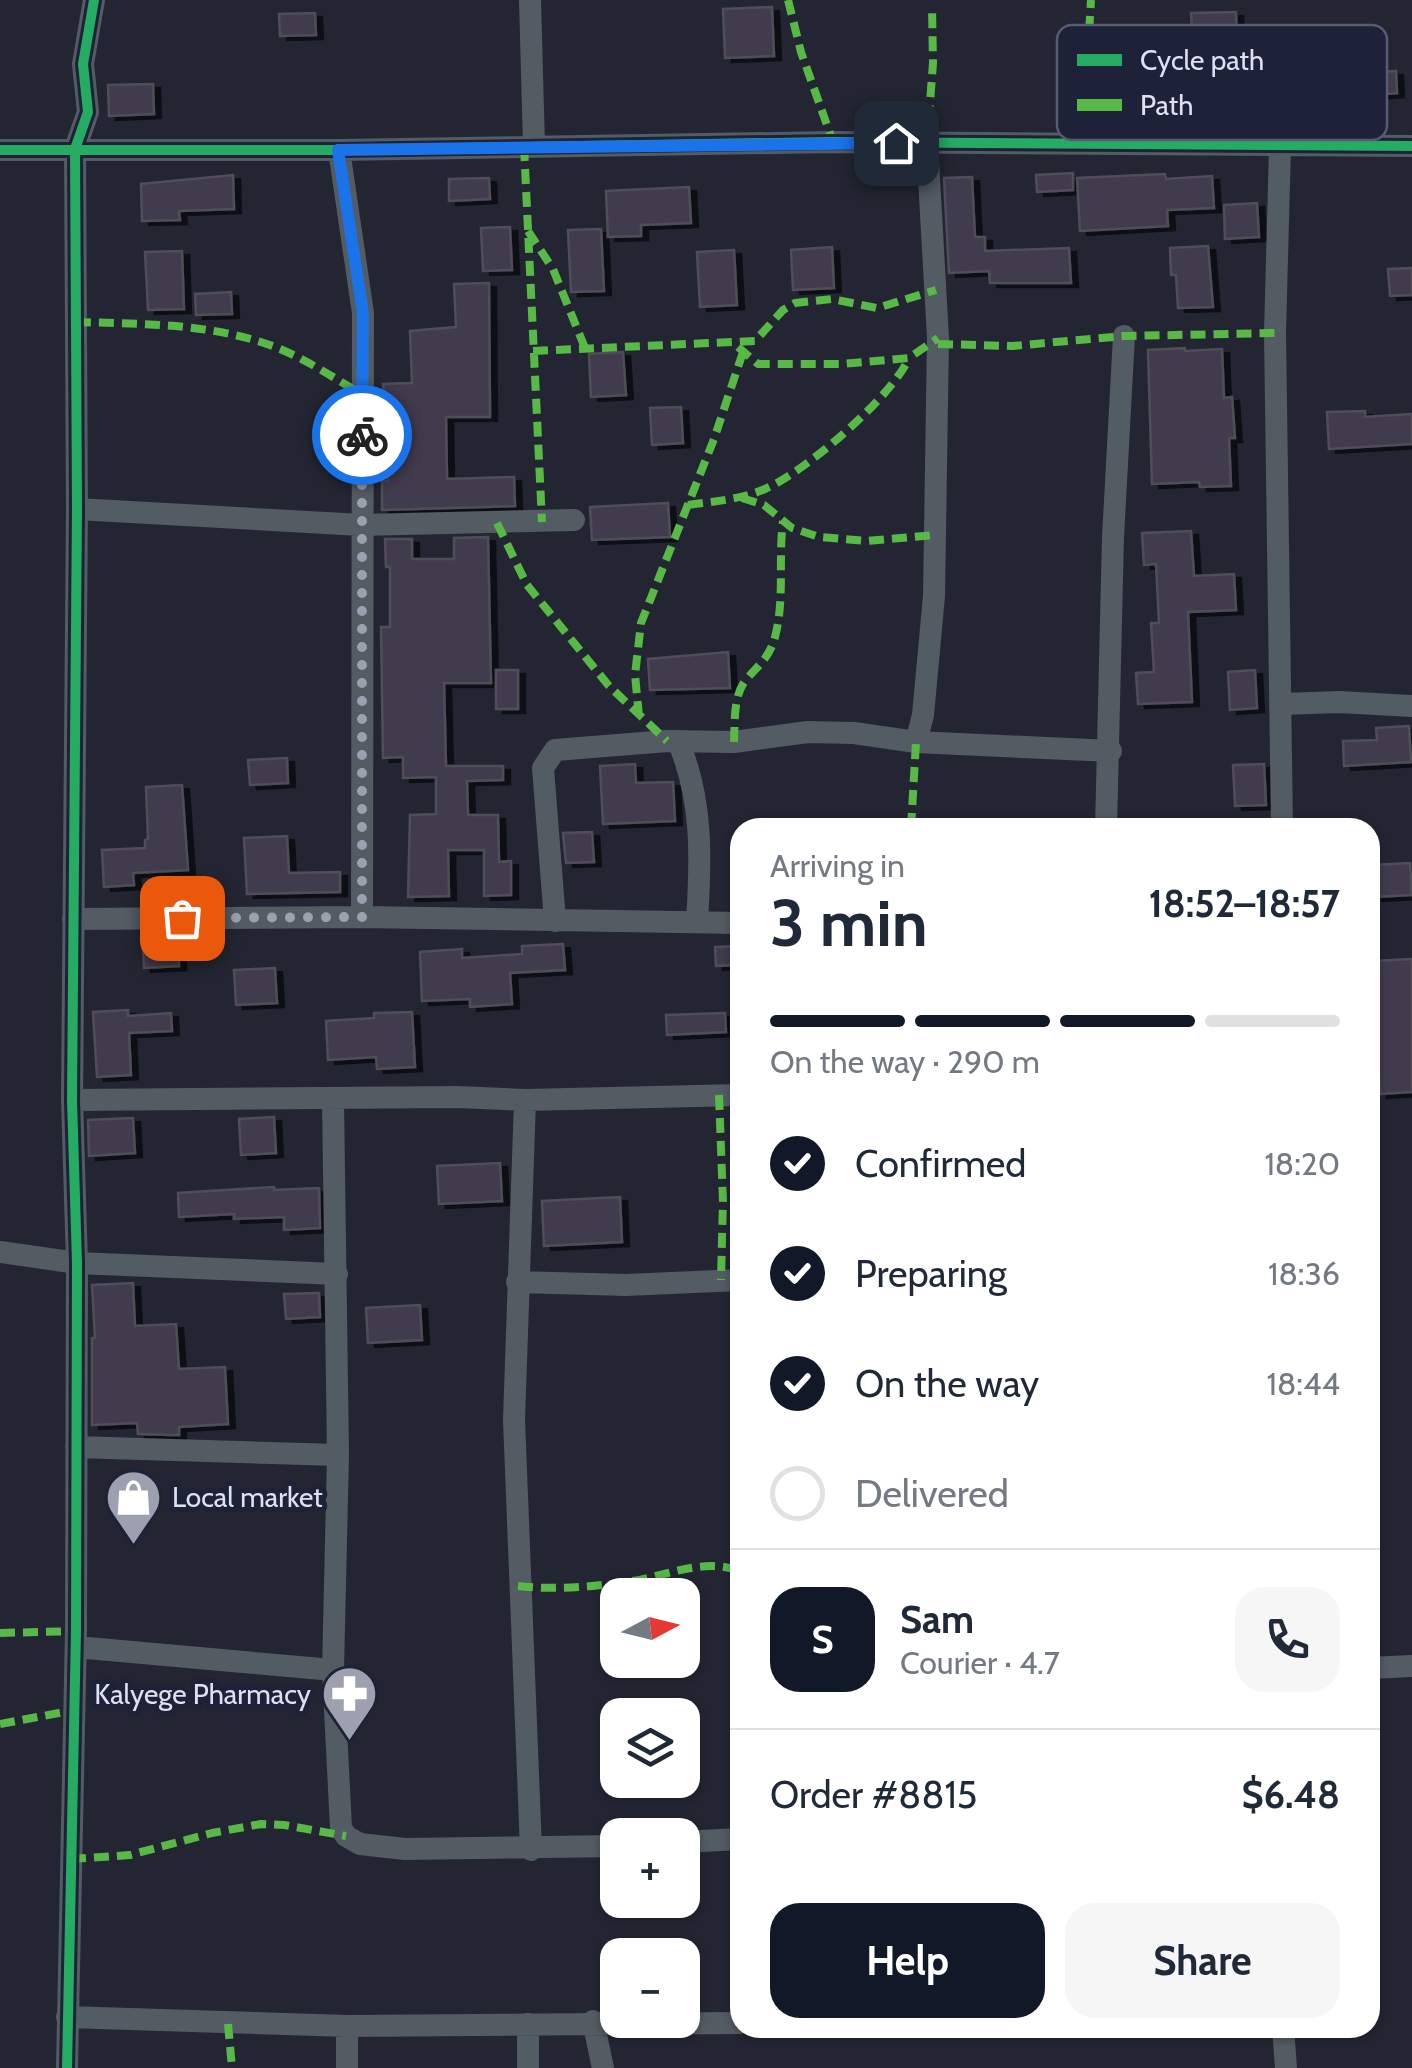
<!DOCTYPE html>
<html lang="en">
<head>
<meta charset="utf-8">
<style>
	:root { --surface:#fff; --page:#f6f6f7; --text:#1f2937; --muted:#747a83; --line:#e0e1e3; --accent:#111827 }
	body { margin:0; font-family:Cabin,sans-serif; background:var(--page); color:var(--text); height:100vh; display:flex; flex-direction:column; font-size:38px; white-space:nowrap }
	* { box-sizing:border-box; margin:0 }
	p { font-size:32px; color:var(--muted) }
	.icon { flex:none; width:55px; height:55px; fill:none; stroke:currentColor; stroke-width:2; stroke-linecap:round; stroke-linejoin:round }
	.map { position:relative; flex:1; overflow:hidden }
	.panel { position:absolute; left:730px; top:818px; width:650px; height:1220px; display:flex; flex-direction:column; background:var(--surface); border-radius:30px; box-shadow:0 2px 8px #0004 }
	.panel>* { flex:none }
	.needle { width:65px; rotate:83deg }
	.fabs { position:absolute; left:600px; top:1578px; display:grid; gap:20px }
	.fabs a { display:grid; place-items:center; width:100px; height:100px; border-radius:20px; background:var(--surface); box-shadow:0 2px 8px #0004; font-size:50px }
	.pin { position:absolute; display:grid; place-items:center; width:85px; height:85px; color:#fff; margin:-42px; border-radius:20px; box-shadow:0 5px 15px #0006 }
	.courier { position:absolute; display:grid; place-items:center; width:100px; height:100px; margin:-50px; border:8px solid #1a73e8; border-radius:50%; background:#fff; color:#222; box-shadow:0 2px 12px #0007 }
	.head em { font-style:normal; font-weight:700 }
	.head div { display:flex; flex-direction:column-reverse }
	.head { display:flex; align-items:center; justify-content:space-between; height:170px; padding:0 40px }
	h1 { font-size:65px; font-weight:700; line-height:75px }
	.bar { display:grid; grid-template-columns:repeat(4,1fr); gap:15px 10px; align-content:center; height:120px; padding:0 40px }
	.bar i { height:12px; border-radius:8px; background:var(--line) }
	.bar .selected { background:var(--accent) }
	.bar p { grid-column:span 4 }
	.line { display:flex; align-items:center; gap:25px; padding:0 40px; border-top:2px solid var(--line) }
	.line div { flex:1 }
	.round { display:grid; place-items:center; flex:none; width:105px; height:105px; border-radius:30px; background:var(--page) }
	ol { padding:0 40px; list-style:none }
	li { display:flex; align-items:center; gap:30px; height:110px }
	li p { margin-inline-start:auto }
	li .icon { padding:10px; border-radius:50%; background:var(--accent); color:#fff; stroke-width:4 }
	li:last-child { color:var(--muted) }
	li i { width:55px; height:55px; border:5px solid var(--line); border-radius:50% }
	.action { display:flex; gap:20px; margin-top:auto; padding:20px 40px }
	.action a { flex:1; height:115px; border-radius:30px; background:var(--accent); color:#fff; font-size:40px; font-weight:700; line-height:115px; text-align:center }
	.action a+a { background:var(--page); color:var(--text) }
	.map>svg:first-child { display:block }
	.building { fill:#403b4e; stroke:#4f4e59; stroke-width:2.5; filter:url(#shadow) }
	.lines { fill:none; stroke-linecap:round; stroke-linejoin:round }
	.minor { stroke:#535b63; stroke-width:22 }
	.quiet { stroke:#58b947; stroke-width:8; stroke-dasharray:15 8; stroke-linecap:butt }
	.cycleway-casing { stroke:#1d2238; stroke-width:16 }
	.cycleway { stroke:#26ab63; stroke-width:10 }
	.done { stroke:#9da0ae; stroke-width:10; stroke-dasharray:0 18 }
	.route { stroke:#1a73e8; stroke-width:12 }
	.labels { text-anchor:middle; stroke-width:10; stroke-linejoin:round; paint-order:stroke }
	.poi-label { font-size:28px; fill:#dee1f1; stroke:#1d2238; text-anchor:start }
	.key { fill:#1d2238; stroke:#575b70; stroke-width:2.5 }
	.key-label { font-size:28px; fill:#dee1f1 }
</style>
</head>
<body>
<div class="map">
<svg width="1412" height="2068" viewBox="0 0 1412 2068">
	<defs>
		<filter id="shadow"><feDropShadow dx="7" dy="4" stdDeviation="0" flood-color="#0009"/></filter>
	</defs>
	<rect width="100%" height="100%" fill="#232632"/>
	<path class="building" d="M772,7L774,56L725,58L723,9Z
		M1236,12L1237,42L1193,44L1191,13Z
		M315,13L316,35L280,36L279,14Z
		M1396,71L1397,93L1359,96L1357,73Z
		M153,84L154,114L109,116L108,85Z
		M1073,173V190L1037,192L1036,175Z
		M1165,174L1166,179L1212,176L1214,208L1167,210L1168,226L1080,231L1077,178Z
		M233,175L234,209L179,211L180,220L142,221L141,184Z
		M972,177L975,237H985V251L1069,248L1071,283H990L989,271L949,273L944,178Z
		M489,178L490,199L449,201V179Z
		M689,187L691,223L641,225V236L608,237L606,191Z
		M1257,203L1259,237L1225,239L1224,205Z
		M510,227L512,270L483,271L481,228Z
		M601,229L604,291L571,292L568,230Z
		M1208,246L1213,307L1178,308L1176,275H1171L1170,248Z
		M832,247L834,288L793,290L791,250Z
		M734,250L737,305L700,307L697,252Z
		M182,251L184,309L148,310L145,252Z
		M1412,268V295L1390,296L1388,269Z
		M489,283L490,417H446L447,479L514,477L515,506L382,510V481H388L383,384L412,383L410,331L456,327L454,284Z
		M231,292L232,314L196,315L195,294Z
		M1185,348V351L1222,349L1224,398L1232,397L1235,438H1229L1231,486L1200,487L1199,482L1152,484L1148,350Z
		M623,352L626,395L591,397L589,354Z
		M681,407L683,443L652,445L650,408Z
		M1365,411V417L1412,414V444L1329,449L1327,412Z
		M668,503L670,537L592,540L590,507Z
		M1191,531L1194,576L1234,574L1236,610L1188,612L1192,702L1138,704L1136,673L1154,672L1151,623H1159L1156,564L1144,565L1142,533Z
		M488,537L491,683H444L446,766H503V780L467,781L468,815H498L499,862L511,861V895L484,896V850H448L449,896L408,897L410,815L436,814V777L403,778V757L383,758L381,627H390V567H386L385,539H412V559H454V538Z
		M728,652L730,688L650,690L648,659Z
		M496,670H518V709H496Z
		M1255,670L1257,708L1230,710L1228,672Z
		M1409,726L1411,762L1344,766L1343,741L1377,740L1376,728Z
		M287,758L288,783L250,785L248,760Z
		M635,764L636,783L673,782L675,821L603,824L600,766Z
		M1264,764L1266,805L1235,806L1233,765Z
		M182,785L188,870L133,873L134,885L104,887L102,850L145,848V840L148,839L146,787Z
		M592,832L594,862L566,863L563,833Z
		M287,836L289,873L340,872V892L247,894L244,838Z
		M1410,863L1412,895L1375,897L1373,865Z
		M178,943L179,966L144,968L143,944Z
		M563,944L565,970L510,973L512,1004L470,1007V999L422,1001L420,952L462,949V958L522,954V946Z
		M740,946V965L716,966L715,947Z
		M1412,959V1092L1380,1094L1373,961Z
		M275,968L277,1003L236,1005L234,970Z
		M128,1010V1016L171,1013L172,1031L129,1033L131,1075L97,1077L93,1012Z
		M412,1012L415,1067L377,1069L376,1057L328,1060L326,1021L374,1018V1013Z
		M725,1013L726,1032L667,1035L666,1015Z
		M274,1117L276,1153L241,1155L239,1119Z
		M133,1118L135,1153L89,1156L88,1120Z
		M500,1163L502,1201L439,1204L437,1166Z
		M274,1187V1190L319,1188L320,1228L284,1230V1217L234,1219V1214L179,1217L178,1193Z
		M620,1197L622,1242L544,1246L542,1201Z
		M133,1283L135,1326L176,1324L179,1369L225,1367L228,1424L179,1427V1435H172L138,1434L137,1423L92,1425V1338H95L92,1285Z
		M319,1293L320,1317L286,1319L284,1294Z
		M420,1305L422,1340L368,1343L366,1308Z"/>
	<g class="lines">
		<path class="minor" d="M530,0L534,146
			M1280,147L1275,333L1282,828
			M0,150H339L833,142L1412,146
			M339,150L363,313L362,917
			M77,509L361,525L574,520
			M1282,704L1339,702L1412,706
			M678,741C703,800 701,859 697,922
			M916,742L923,715L934,596L938,338L927,143
			M1106,828L1113,537L1124,336
			M73,919L362,917L740,923
			M555,921L543,768L555,750L667,741L734,742L808,732L854,733L916,742L1111,751
			M72,1100L457,1097L525,1100L740,1095
			M333,1100L338,1455L333,1670L341,1828L346,1836L360,1844L405,1849L618,1846
			M525,1100L514,1420L531,1850
			M0,1252L77,1263L337,1274
			M517,1282L626,1285L740,1280
			M76,1447L338,1455
			M76,1647L333,1670
			M1370,1668L1412,1666
			M682,1842L740,1839
			M67,2017L347,2026L740,2023
			M593,2021L603,2068
			M528,2024V2068
			M1283,2028L1286,2068
			M67,2068L76,1631L77,1263L72,1100L77,509L75,149L88,112L83,64L94,0
			M347,2068V2026"/>
		<path class="quiet" d="M788,0L801,52L833,142
			M927,143L933,63L932,7
			M1084,145L1080,79L1089,33L1091,0
			M524,146L542,522
			M528,231L553,269L585,348
			M76,322C142,324 212,323 275,347C306,359 334,378 363,395
			M938,344L1012,346L1124,336L1275,333
			M738,347L758,364H842L909,358L938,338
			M533,351L755,341L783,310L795,303L832,299L877,308L936,290
			M742,498L764,505L792,528L819,537L867,541L935,535
			M688,505C714,501 740,500 765,489C805,472 892,397 909,358
			M497,523L527,585L609,686L667,741
			M639,716L635,675L641,623L714,439L743,352
			M734,742C735,723 733,697 745,681C758,665 769,659 775,637C785,599 778,561 783,521
			M911,828L916,742
			M719,1095L723,1201L721,1280
			M518,1586C554,1590 591,1587 626,1582C665,1577 702,1557 740,1571
			M0,1633L76,1631
			M0,1724L75,1710
			M71,1859L130,1855L212,1833L261,1824L284,1825L346,1836
			M228,2024L232,2068"/>
		<defs>
			<path id="cycleway" d="M0,150H339L833,142L1412,146
				M67,2068L76,1631L77,1263L72,1100L77,509L75,149L88,112L83,64L94,0"/>
		</defs>
		<use href="#cycleway" class="cycleway-casing"/>
		<use href="#cycleway" class="cycleway"/>
	</g>
	<g class="lines">
		<path class="done" d="M182,918L362,917V435"/>
		<path class="route" d="M362,435L363,313L338,150L896,143"/>
	</g>
	<defs>
		<symbol id="shop-pin" viewBox="-11 -11 22 30"><path d="M0 17L-7.5 6A9.5 9.5 0 1 1 7.5 6Z" fill="#9da0ae" stroke="#1d2238"/><path d="M-5-2.5h2.3a2.7 3.5 0 0 1 5.4 0H5L5.5 6h-11ZM-1.5-2.5h3a1.5 2.3 0 0 0-3 0Z" fill="#fff"/></symbol>
		<symbol id="pharmacy-pin" viewBox="-11 -11 22 30"><path d="M0 17L-7.5 6A9.5 9.5 0 1 1 7.5 6Z" fill="#9da0ae" stroke="#1d2238"/><path d="M-2-6h4v4h4v4h-4v4h-4v-4h-4v-4h4Z" fill="#fff"/></symbol>
	</defs>
	<g fill-rule="evenodd">
		<use href="#shop-pin" x="102" y="1466" width="63" height="86"/>
		<use href="#pharmacy-pin" x="318" y="1662" width="63" height="86"/>
	</g>
	<g class="labels">
		<g class="poi-label">
			<text x="172" y="1507">Local market</text>
			<text x="311" y="1704" text-anchor="end">Kalyege Pharmacy</text>
		</g>
	</g>
	<rect x="1057" y="25" width="330" height="115" rx="15" class="key"/>
	<rect x="1077" y="54" width="45" height="12" fill="#26ab63"/>
	<rect x="1077" y="99" width="45" height="12" fill="#58b947"/>
	<g class="key-label">
		<text x="1140" y="70">Cycle path</text>
		<text x="1140" y="115">Path</text>
	</g>
</svg>
<div class="fabs">
<a><svg class="needle" viewBox="-14 -14 28 28"><path d="M0-13l5 13h-10z" fill="#e53935"/><path d="M0 13l5-13h-10z" fill="#747a83"/></svg></a>
<a><svg class="icon" aria-label="layers" viewBox="0 0 24 24"><path d="M12 4l9 5-9 5-9-5zM3 14l9 5 9-5"/></svg></a>
<a>+</a>
<a>−</a>
</div>
<div class="pin" style="left:182px;top:918px;background:#ea580c"><svg class="icon" aria-label="bag" viewBox="0 0 24 24"><path d="M5 8h14l-1 12H6zM9 8a3 3 0 0 1 6 0"/></svg></div>
<div class="pin" style="left:896px;top:143px;background:#1f2937"><svg class="icon" aria-label="home" viewBox="0 0 24 24"><path d="M3 11l9-7 9 7M6 9v11h12V9"/></svg></div>
<div class="courier" style="left:362px;top:435px"><svg class="icon" aria-label="bike" viewBox="0 0 24 24"><circle cx="6" cy="16" r="4"/><circle cx="18" cy="16" r="4"/><path d="M6 16l4-8h5l3 8M10 8l3 8H6M13 5h3"/></svg></div>
<section class="panel">
<div class="head"><div><h1>3 min</h1><p>Arriving in</p></div><em>18:52–18:57</em></div>
<div class="bar"><i class="selected"></i><i class="selected"></i><i class="selected"></i><i></i><p>On the way · 290 m</p></div>
<ol>
<li><svg class="icon" aria-label="check" viewBox="0 0 24 24"><path d="M5 12l5 5 9-10"/></svg>Confirmed<p>18:20</p></li>
<li><svg class="icon" aria-label="check" viewBox="0 0 24 24"><path d="M5 12l5 5 9-10"/></svg>Preparing<p>18:36</p></li>
<li><svg class="icon" aria-label="check" viewBox="0 0 24 24"><path d="M5 12l5 5 9-10"/></svg>On the way<p>18:44</p></li>
<li><i></i>Delivered</li>
</ol>
<div class="line" style="height:180px"><b class="round" style="background:var(--accent);color:#fff">S</b><div><b>Sam</b><p>Courier · 4.7</p></div><a class="round"><svg class="icon" aria-label="phone" viewBox="0 0 24 24"><path d="M5 4h4l2 5-3 2q2 4 5 5l2-3 5 2v4C11 20 4 13 5 4z"/></svg></a></div>
<div class="line" style="height:130px"><div>Order #8815</div><b>$6.48</b></div>
<div class="action"><a>Help</a><a>Share</a></div>
</section>
</div>
</body>
</html>
